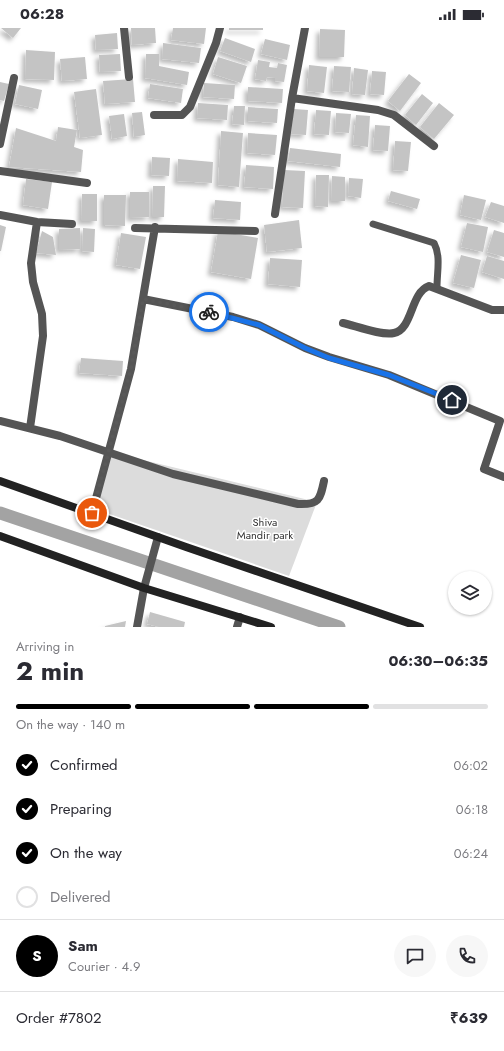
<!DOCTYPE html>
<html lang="en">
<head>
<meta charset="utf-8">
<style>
	:root { --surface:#fff; --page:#f7f7f7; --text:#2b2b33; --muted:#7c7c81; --line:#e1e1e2; --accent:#000 }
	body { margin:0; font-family:Jost,sans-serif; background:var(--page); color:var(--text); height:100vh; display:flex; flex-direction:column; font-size:15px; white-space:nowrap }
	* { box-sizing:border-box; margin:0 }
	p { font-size:13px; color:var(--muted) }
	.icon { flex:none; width:22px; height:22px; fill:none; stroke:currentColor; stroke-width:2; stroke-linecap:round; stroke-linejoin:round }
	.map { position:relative; height:599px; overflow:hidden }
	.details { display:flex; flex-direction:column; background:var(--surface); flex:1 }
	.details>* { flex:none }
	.fabs { position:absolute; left:448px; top:543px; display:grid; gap:8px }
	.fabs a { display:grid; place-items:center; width:44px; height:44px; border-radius:50%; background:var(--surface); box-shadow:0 1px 3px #0004; font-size:20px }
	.pin { position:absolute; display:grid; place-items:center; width:34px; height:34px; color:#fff; margin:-17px; border:2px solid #fff; border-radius:50%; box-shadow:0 1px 4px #0007 }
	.courier { position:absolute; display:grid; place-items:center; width:40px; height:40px; margin:-20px; border:3px solid #1a73e8; border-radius:50%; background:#fff; color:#222; box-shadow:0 1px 5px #0007 }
	.headline em { font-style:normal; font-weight:700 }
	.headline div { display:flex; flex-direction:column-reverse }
	.headline { display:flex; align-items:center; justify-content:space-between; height:68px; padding:0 16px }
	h1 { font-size:26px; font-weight:700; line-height:30px }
	.bar { display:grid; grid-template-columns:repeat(4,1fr); gap:6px 4px; align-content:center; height:48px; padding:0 16px }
	.bar i { height:5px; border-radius:3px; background:var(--line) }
	.bar .active { background:var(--accent) }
	.bar p { grid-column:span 4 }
	.line { display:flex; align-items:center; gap:10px; padding:0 16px; border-top:1px solid var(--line) }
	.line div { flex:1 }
	.round { display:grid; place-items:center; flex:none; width:42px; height:42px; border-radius:21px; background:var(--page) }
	ol { padding:0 16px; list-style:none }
	li { display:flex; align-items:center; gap:12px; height:44px }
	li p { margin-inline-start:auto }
	li .icon { padding:4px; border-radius:50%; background:var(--accent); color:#fff; stroke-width:4 }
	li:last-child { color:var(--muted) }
	li i { width:22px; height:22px; border:2px solid var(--line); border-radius:50% }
	.status { display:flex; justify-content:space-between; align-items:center; height:28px; padding:0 20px; background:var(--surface); direction:ltr }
	.status svg { height:11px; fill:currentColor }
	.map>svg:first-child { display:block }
	.green { fill:#dcdcdc }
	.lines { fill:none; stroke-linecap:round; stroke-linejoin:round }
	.canal { stroke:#a3a3a3; stroke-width:13 }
	.building { fill:#c4c4c4; filter:url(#shadow) }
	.lane { stroke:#555; stroke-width:7 }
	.street { stroke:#555; stroke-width:8 }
	.secondary { stroke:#222; stroke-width:8 }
	.done { stroke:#595959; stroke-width:4; stroke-dasharray:0 7.2 }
	.route { stroke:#1a73e8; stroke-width:5 }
	.labels { text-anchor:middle; stroke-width:3; stroke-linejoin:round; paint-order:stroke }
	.park-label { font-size:11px; fill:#333; stroke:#fff }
</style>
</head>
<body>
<div class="status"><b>06:28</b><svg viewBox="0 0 49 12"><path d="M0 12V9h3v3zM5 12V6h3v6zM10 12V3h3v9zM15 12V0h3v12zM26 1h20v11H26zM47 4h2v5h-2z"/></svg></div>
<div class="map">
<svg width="504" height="599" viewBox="0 0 504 599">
	<defs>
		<filter id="shadow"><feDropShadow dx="-3.5" dy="3.5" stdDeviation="2" flood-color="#0004"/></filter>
	</defs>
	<rect width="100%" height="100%" fill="#fff"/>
	<path class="green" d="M110,424L317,474L289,548L95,481Z"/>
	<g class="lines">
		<path class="canal" d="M0,485L339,599"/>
	</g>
	<path class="building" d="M1,0H21L13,10Z
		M131,0H155L156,15L132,17Z
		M173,0H206L204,16L171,12Z
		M229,0H263V2H229Z
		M320,1L345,2L344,29H319Z
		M117,5L118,21L96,22L95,7Z
		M225,10L255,21L251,34L220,23Z
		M265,11L290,17L287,32L261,26Z
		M163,15L201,20L199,35L162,31Z
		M26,22L55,24L54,52L25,51Z
		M120,26L121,43L100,44L99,27Z
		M146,26H159V38L189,44L187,57L145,50Z
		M85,29L87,51L62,53L60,31Z
		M218,29L247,38L241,55L213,46Z
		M258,32L270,34L269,39L277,40L278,35L287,37L284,54L275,53V50L267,49L266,53L255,51Z
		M309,37L327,39L324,65L307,63Z
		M334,38L351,39L349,64L332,63Z
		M354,40L368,42L365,67L352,66Z
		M372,43L386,44L384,67L370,66Z
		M409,46L421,55L400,83L388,73Z
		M133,51L135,74L105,76L103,53Z
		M0,54L9,56L4,73L0,72Z
		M204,55L235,57L234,71L203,69Z
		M150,56L183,61L181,75L148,70Z
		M19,57L42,62L38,81L15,76Z
		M248,59L283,61L282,75L248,73Z
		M96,61L102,107L80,110L74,64Z
		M422,66L433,75L416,97L405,87Z
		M198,75L228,77L227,92L197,90Z
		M439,75L454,87L434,111L420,99Z
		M234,78H245L244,97L232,96Z
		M248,79L278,81L277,95L248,93Z
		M294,81L308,82L306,107L291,106Z
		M316,82L331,83L329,107L314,106Z
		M142,84L145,107L134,109L132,85Z
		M336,85L351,86L349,105L335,104Z
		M124,86L127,108L112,111L109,88Z
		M356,87L370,88L368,119L353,117Z
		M375,97L390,98L388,123L373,122Z
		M58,99L77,102L74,119L83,122L81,144L9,139L16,100L56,113Z
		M221,103L243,105L239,159L218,157Z
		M248,105L277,107L275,127L247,125Z
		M395,113L411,114L408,143L393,142Z
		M290,120L341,126L340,139L288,133Z
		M152,129L170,130L169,148L151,147Z
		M178,131L213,134L212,155L177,153Z
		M246,137L274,139L273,161L244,159Z
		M284,142L305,143L303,180L282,179Z
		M316,147H329L328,179L315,178Z
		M332,148L345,149V173H331Z
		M349,150L363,151L361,170L348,168Z
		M26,151L52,154L48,181L23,177Z
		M153,158H165L164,189H152Z
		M391,163L420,171L417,181L388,173Z
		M130,164H149V189L130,190Z
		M82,166H97V193H81Z
		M104,167H126L125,198L104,197Z
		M464,167L486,172L481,192L460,187Z
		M215,172L241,174L240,192L213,190Z
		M491,174L504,178V195L485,189Z
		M299,192L302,220L267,224L264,197Z
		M467,195L488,199L483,224L461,219Z
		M0,197L6,199L1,223H0Z
		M80,200V221L59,222V201Z
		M83,200L95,201L94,224L82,223Z
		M494,202L504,205V229L487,224Z
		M42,203L53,209L56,227L36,225Z
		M218,203L258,210L251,251L211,244Z
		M121,205L146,209L140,241L116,237Z
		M461,227L481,232L474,260L453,255Z
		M487,228L504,233V251L482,244Z
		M270,230L302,232L300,259L268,256Z
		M81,330L123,333L122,348L79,345Z
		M150,584L185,594L184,599H159L147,596Z
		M126,593L125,599H105V598Z"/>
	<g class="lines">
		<path class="lane" d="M373,196L434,215C441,228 437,244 437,259"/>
		<path class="street" d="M124,0L129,49
			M292,70L378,82L394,87L434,118
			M154,87H182L190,79L216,15L220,0
			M0,116L14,50
			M0,143L87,155
			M275,186L292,70L305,0
			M0,187L37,194L72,196
			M135,200L255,203
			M143,271L233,289L259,297L305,320L329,329L389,347L500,393L484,441L504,449
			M343,295C356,298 382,308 394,305C413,301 410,265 429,258L492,282H504
			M0,393L60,408L173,446L298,476C319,477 320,472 324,453
			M30,400L43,308L42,286L33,254L31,235L37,194
			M92,485L131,341L155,199
			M137,599L144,560L158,509
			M237,599L240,589"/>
		<path class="secondary" d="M0,453L186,519L420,599
			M0,508L144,560L271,599"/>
	</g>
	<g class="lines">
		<path class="done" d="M92,485L131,341L143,271L209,284"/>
		<path class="route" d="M209,284L259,297L305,320L329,330L389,347L452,372"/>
	</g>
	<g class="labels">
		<g class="park-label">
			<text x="265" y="498">Shiva<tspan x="265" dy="13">Mandir park</tspan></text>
		</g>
	</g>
</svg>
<div class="fabs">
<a><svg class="icon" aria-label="layers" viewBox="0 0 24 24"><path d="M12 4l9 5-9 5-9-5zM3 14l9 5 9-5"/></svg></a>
</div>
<div class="pin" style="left:92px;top:485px;background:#ea580c"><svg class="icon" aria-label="bag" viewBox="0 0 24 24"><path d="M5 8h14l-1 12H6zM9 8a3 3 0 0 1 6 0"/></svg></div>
<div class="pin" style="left:452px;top:372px;background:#1f2937"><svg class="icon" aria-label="home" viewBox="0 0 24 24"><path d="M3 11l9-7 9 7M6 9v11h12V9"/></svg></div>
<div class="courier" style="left:209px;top:284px"><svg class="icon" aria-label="bike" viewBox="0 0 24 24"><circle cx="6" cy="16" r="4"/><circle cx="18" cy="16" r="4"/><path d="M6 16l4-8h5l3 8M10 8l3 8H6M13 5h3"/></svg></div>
</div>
<section class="details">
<div class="headline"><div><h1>2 min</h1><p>Arriving in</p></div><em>06:30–06:35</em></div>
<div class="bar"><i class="active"></i><i class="active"></i><i class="active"></i><i></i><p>On the way · 140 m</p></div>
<ol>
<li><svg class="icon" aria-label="check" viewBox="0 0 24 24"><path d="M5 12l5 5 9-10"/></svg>Confirmed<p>06:02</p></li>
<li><svg class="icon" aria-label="check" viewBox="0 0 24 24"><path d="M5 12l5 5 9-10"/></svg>Preparing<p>06:18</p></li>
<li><svg class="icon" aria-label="check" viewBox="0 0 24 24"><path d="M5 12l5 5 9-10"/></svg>On the way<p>06:24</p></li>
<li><i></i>Delivered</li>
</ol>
<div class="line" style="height:72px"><b class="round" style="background:var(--accent);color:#fff">S</b><div><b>Sam</b><p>Courier · 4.9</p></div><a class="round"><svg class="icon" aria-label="chat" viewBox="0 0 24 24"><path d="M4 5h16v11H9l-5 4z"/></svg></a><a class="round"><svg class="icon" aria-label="phone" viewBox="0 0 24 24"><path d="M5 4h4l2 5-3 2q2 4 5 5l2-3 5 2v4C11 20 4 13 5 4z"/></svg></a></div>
<div class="line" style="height:52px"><div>Order #7802</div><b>₹639</b></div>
</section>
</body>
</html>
